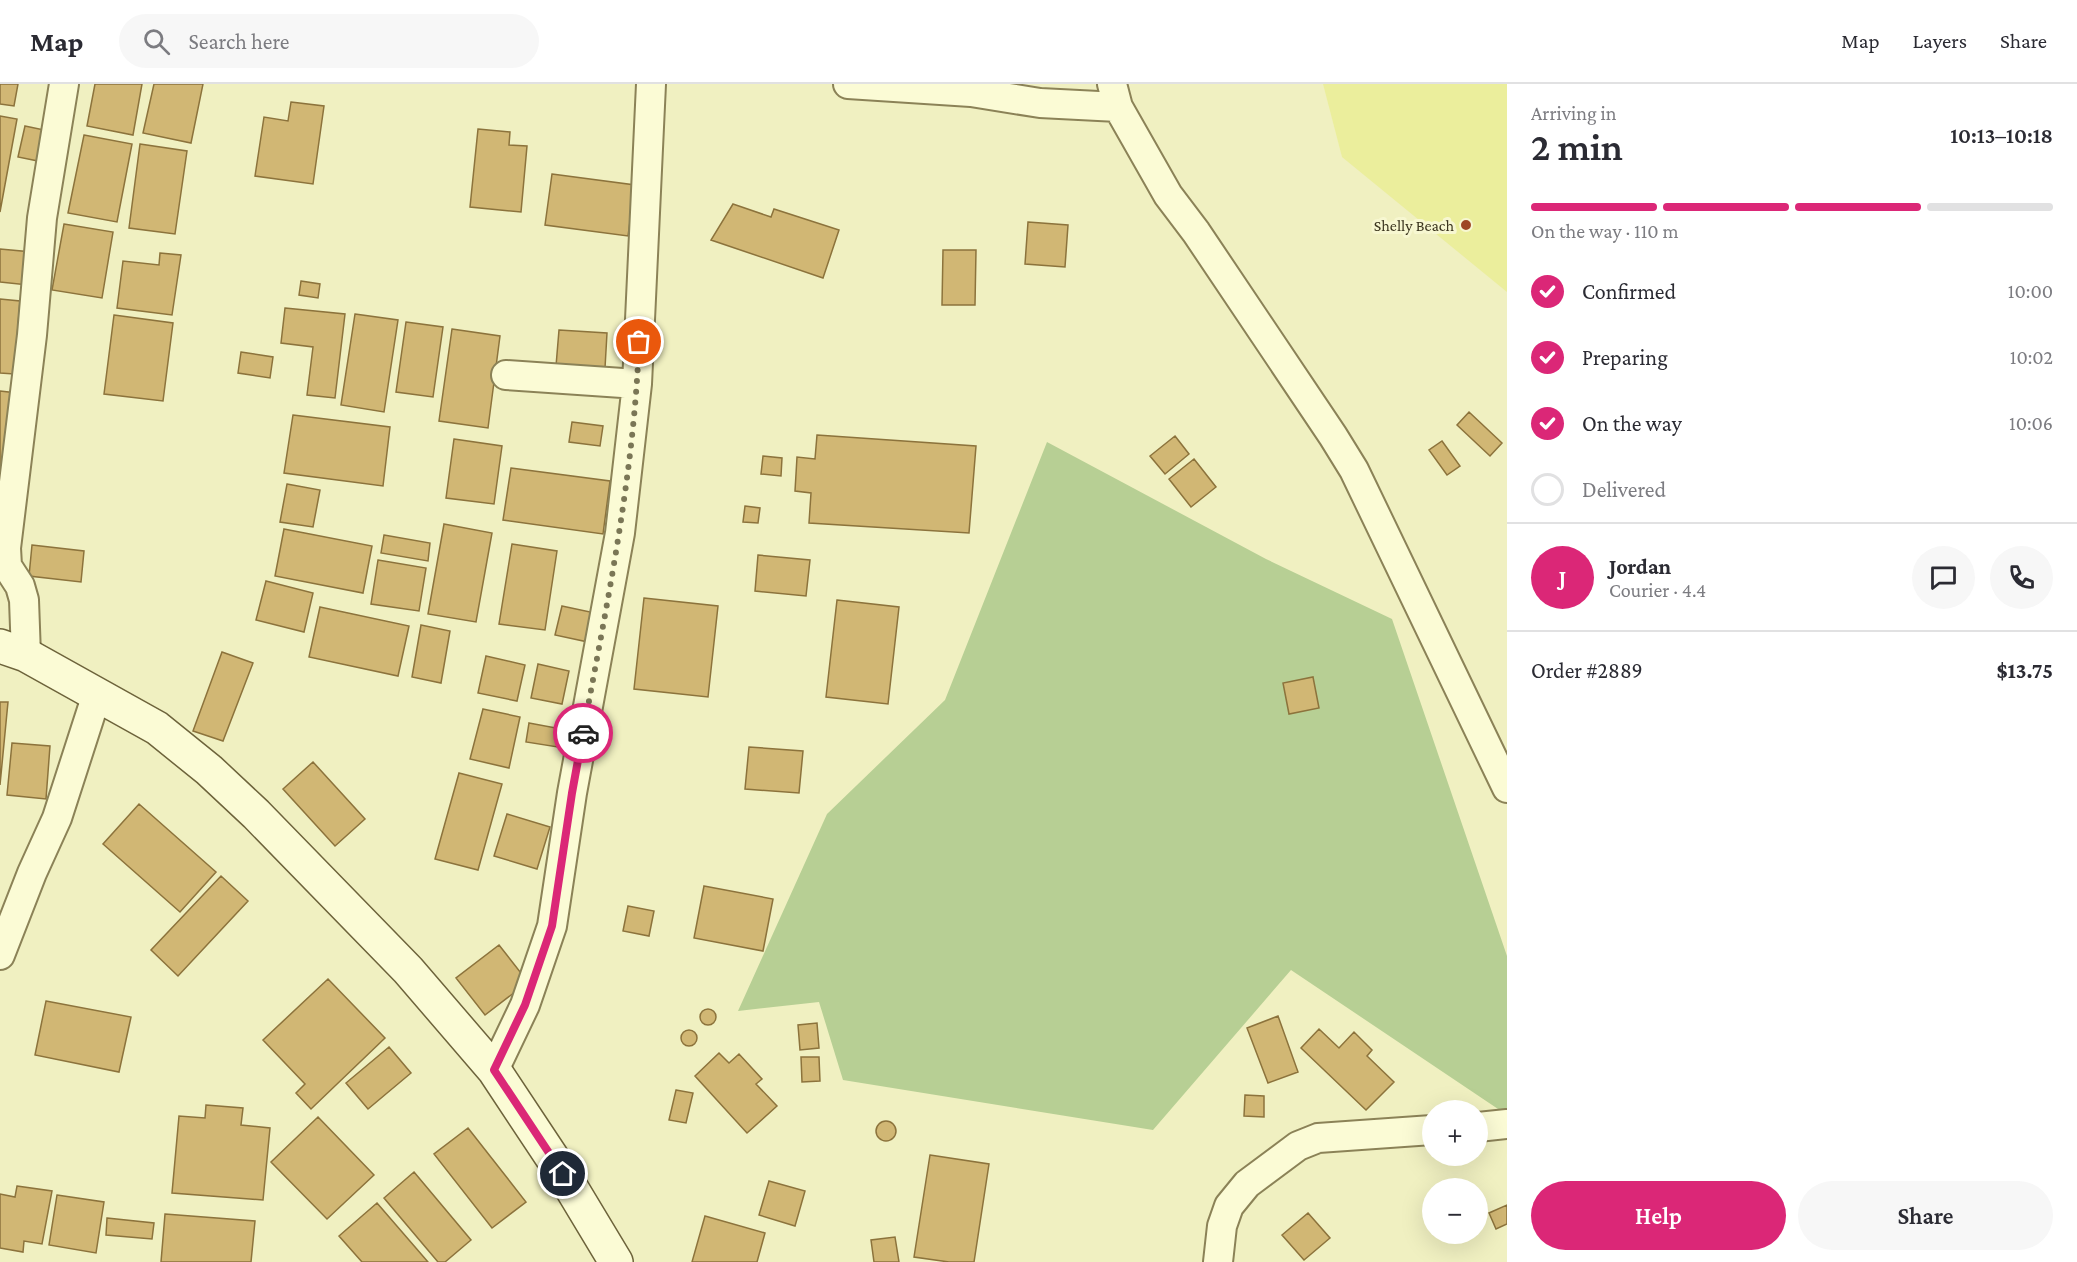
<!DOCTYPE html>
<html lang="en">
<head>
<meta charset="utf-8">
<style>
	:root { --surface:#fff; --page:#f7f7f7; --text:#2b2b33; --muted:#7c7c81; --line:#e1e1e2; --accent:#db2777 }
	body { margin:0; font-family:"Crimson Pro",serif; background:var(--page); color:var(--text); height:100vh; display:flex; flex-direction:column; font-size:22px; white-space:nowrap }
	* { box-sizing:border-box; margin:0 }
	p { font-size:20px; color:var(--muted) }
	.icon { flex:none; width:33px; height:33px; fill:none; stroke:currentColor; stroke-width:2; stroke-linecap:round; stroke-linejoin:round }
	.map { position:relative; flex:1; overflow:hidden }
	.sheet { display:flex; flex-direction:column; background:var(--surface); width:570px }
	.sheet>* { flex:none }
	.fabs { position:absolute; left:1422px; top:1016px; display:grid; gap:12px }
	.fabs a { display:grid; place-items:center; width:66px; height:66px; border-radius:50%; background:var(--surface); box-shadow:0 6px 24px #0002; font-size:30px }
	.pin { position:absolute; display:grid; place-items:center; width:51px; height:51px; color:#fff; margin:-26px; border:3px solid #fff; border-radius:50%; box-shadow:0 2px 6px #0007 }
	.courier { position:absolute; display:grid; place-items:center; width:60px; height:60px; margin:-30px; border:4px solid #db2777; border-radius:50%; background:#fff; color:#222; box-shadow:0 2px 8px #0007 }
	.head em { font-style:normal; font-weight:600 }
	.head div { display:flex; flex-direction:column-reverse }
	.head { display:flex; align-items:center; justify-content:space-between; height:102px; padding:0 24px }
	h1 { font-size:39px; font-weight:600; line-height:45px }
	.bar { display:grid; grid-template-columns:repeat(4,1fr); gap:9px 6px; align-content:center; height:72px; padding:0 24px }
	.bar i { height:8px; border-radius:4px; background:var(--line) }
	.bar .on { background:var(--accent) }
	.bar p { grid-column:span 4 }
	.line { display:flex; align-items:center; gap:15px; padding:0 24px; border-top:2px solid var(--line) }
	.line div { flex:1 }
	.round { display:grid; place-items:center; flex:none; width:63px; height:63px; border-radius:32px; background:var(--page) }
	ol { padding:0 24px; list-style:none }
	li { display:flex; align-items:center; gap:18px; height:66px }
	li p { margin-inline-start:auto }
	li .icon { padding:6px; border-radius:50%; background:var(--accent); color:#fff; stroke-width:4 }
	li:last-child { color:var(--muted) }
	li i { width:33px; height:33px; border:3px solid var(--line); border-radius:50% }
	.action { display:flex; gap:12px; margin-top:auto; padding:12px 24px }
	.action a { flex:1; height:69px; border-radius:36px; background:var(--accent); color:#fff; font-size:24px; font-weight:600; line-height:69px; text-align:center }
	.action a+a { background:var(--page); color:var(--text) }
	header { display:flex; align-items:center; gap:36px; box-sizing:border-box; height:84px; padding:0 30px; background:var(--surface); border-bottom:2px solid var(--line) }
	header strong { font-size:28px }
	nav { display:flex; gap:33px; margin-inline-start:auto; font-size:21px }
	.search { width:420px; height:54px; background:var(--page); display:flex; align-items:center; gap:15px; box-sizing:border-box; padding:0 21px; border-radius:33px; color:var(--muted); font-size:22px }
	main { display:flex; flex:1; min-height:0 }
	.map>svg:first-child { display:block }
	.green { fill:#b7cf94 }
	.sand { fill:#ebee9c }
	.building { fill:#d1b774; stroke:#8c733c; stroke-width:1.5 }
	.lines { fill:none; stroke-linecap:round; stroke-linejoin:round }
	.street-casing { stroke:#8b8257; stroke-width:32 }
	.secondary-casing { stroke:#6d633b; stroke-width:36 }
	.street { stroke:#fbfbd5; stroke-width:28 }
	.secondary { stroke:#fbfbd5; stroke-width:33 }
	.done { stroke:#7a7656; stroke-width:6; stroke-dasharray:0 10.8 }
	.route { stroke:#db2777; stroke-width:8 }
	.poi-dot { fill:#9e4724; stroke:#f7f7d1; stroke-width:2 }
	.labels { text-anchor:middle; stroke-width:6; stroke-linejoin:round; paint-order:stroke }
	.poi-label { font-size:16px; fill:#3a341d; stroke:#f7f7d1; text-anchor:end }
</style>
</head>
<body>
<header>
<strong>Map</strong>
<div class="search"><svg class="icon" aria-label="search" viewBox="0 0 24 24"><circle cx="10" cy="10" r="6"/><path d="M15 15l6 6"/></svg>Search here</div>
<nav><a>Map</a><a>Layers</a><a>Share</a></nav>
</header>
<main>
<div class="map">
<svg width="1507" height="1178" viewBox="0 0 1507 1178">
	<rect width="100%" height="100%" fill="#f0f0c1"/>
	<path class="green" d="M1047,358L1266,475L1392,535L1507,872V1031L1291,886L1153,1046L843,996L819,918L738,927L827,730L945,616Z"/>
	<path class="sand" d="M1323,0H1507V208L1342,73Z"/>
	<path class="building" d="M0,0H18L14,22L0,20Z
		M95,0H142L133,51L87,42Z
		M154,0H203L191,59L143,49Z
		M291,18L324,22L313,100L255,92L264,33L288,37Z
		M0,32L17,35L0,128Z
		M25,42L49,47L43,78L18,73Z
		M478,45L510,48L509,61L527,62L521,128L470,123Z
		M84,51L132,60L117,138L68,129Z
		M140,60L187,67L175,150L129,144Z
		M552,90L635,101L628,152L545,141Z
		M733,120L771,133L774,125L839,146L823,194L711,156Z
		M1028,138L1068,141L1065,183L1025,180Z
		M64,140L113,148L102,214L52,206Z
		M0,165L32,168L28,201L0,198Z
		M943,166H976L975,221H942Z
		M160,169L181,171L172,231L117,224L123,177L159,181Z
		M301,197L320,200L318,214L299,211Z
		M0,215L20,217L14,290L0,289Z
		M285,224L345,230L335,314L307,311L313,263L281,259Z
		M355,230L398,236L384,328L341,321Z
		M114,231L173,239L163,317L104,310Z
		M406,238L443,243L433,313L396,308Z
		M452,245L500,252L488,344L439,337Z
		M559,246L607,249L605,284L556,282Z
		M241,268L273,273L270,294L238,289Z
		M0,307L17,309L6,390L0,389Z
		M1469,328L1502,359L1490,372L1457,341Z
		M293,331L390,343L383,402L284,389Z
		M572,338L603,342L600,362L569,358Z
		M817,351L976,362L969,449L809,439L811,409L795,407L797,373L815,375Z
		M1175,352L1189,370L1165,390L1150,372Z
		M454,355L502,362L494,420L446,414Z
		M1442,357L1460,382L1447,391L1429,366Z
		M763,372L782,374L781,392L761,390Z
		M1194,375L1216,403L1191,423L1169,395Z
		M511,384L610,397L603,450L503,436Z
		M287,400L320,406L313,443L280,438Z
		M745,422L760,424L758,439L743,438Z
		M444,440L492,449L476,538L428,530Z
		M284,445L372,462L363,509L275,492Z
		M384,451L430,459L428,477L381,469Z
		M512,460L557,467L545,546L499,540Z
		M32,461L84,467L81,498L29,492Z
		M758,471L810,476L806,512L755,507Z
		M378,476L426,484L419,527L371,520Z
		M266,497L313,509L304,548L256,536Z
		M644,514L718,522L708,613L634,605Z
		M837,516L899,523L888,620L826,613Z
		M562,522L595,529L588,558L555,551Z
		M320,523L409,542L398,592L309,573Z
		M421,541L450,547L441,599L412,593Z
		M222,568L253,579L223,657L193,647Z
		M486,572L525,581L517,617L478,609Z
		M538,580L569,587L562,620L531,614Z
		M1313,593L1319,624L1289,630L1283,599Z
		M0,618H8L0,701Z
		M483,625L520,633L509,684L470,675Z
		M529,639L567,646L564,664L526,658Z
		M12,659L50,662L46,715L7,711Z
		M749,663L803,667L799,709L745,705Z
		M313,678L365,735L335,762L283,705Z
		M459,689L502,700L478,786L435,775Z
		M139,720L216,788L180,828L103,760Z
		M507,730L550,743L537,785L494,772Z
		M221,792L248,817L178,892L151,866Z
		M704,802L773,815L763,867L694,854Z
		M628,822L654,827L649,852L623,847Z
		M499,861L528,898L485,931L456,894Z
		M328,895L385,954L311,1025L296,1009L305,1000L263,956Z
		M46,917L131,933L119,988L35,971Z
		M700 933a8 8 0 1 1 16 0a8 8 0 1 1-16 0Z
		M1278,932L1298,988L1268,999L1247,944Z
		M817,939L819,964L800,966L798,941Z
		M1319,945L1339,964L1354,948L1372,966L1367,972L1394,998L1366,1026L1301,964Z
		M681 954a8 8 0 1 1 16 0a8 8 0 1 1-16 0Z
		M389,963L411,989L368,1025L346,999Z
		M719,969L729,979L739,970L762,995L756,1000L777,1022L747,1049L695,992Z
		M801,973H819L820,997L802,998Z
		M676,1006L693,1009L686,1039L669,1036Z
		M1245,1011L1264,1012V1033L1244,1032Z
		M206,1021L243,1024L241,1041L270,1044L263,1116L172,1109L179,1032L205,1034Z
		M318,1033L374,1091L327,1135L271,1078Z
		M876 1047a10 10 0 1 1 20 0a10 10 0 1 1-20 0Z
		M468,1044L526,1118L492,1144L434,1070Z
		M930,1071L989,1080L974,1178H949L914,1173Z
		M414,1088L471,1156L445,1178H438L384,1114Z
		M769,1097L805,1107L795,1142L759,1131Z
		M17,1102L52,1107L42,1160L24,1157L23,1168L0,1164V1110L15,1113Z
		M57,1111L104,1118L96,1169L49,1161Z
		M377,1119L428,1178H362L339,1152Z
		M1507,1121V1140L1496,1145L1489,1129Z
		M1308,1129L1330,1154L1304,1176L1282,1151Z
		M165,1130L255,1137L251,1178H161Z
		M705,1132L765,1149L757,1178H692Z
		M107,1134L154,1139L152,1155L106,1151Z
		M895,1153L899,1178H874L871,1156Z"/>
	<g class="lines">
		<defs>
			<path id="street" d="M848,0L971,8L1040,19L1118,23
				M1112,0L1118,23L1168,111L1196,148L1333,352L1354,386L1507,704
				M506,291L637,300
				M26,571L24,516L20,502L7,482L6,464L32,251L42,134L64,0
				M0,871L32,789L57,734L97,610
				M494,986L525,921L552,842L572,709L620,449L637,300L651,0
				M1478,1043L1507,1040
				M1218,1178L1222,1142L1229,1122L1247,1100L1298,1062L1318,1054L1432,1046"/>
			<path id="secondary" d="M0,562L26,571L157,644L209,686L256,730L408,886L494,986L563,1090L616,1178"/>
		</defs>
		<use href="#street" class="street-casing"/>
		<use href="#secondary" class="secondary-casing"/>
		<use href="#street" class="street"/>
		<use href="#secondary" class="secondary"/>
	</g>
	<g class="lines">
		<path class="done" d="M583,649C607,520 634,390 639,258"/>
		<path class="route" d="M563,1090L494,986L525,921L552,842L572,709L583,649"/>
	</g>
	<circle class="poi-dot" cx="1466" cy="141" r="6"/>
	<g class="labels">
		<g class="poi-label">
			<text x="1454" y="147">Shelly Beach</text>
		</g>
	</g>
</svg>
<div class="fabs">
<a>+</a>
<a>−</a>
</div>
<div class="pin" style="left:639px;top:258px;background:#ea580c"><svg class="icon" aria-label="bag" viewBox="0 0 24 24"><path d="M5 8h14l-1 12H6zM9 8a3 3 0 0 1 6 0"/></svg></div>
<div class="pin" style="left:563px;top:1090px;background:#1f2937"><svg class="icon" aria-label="home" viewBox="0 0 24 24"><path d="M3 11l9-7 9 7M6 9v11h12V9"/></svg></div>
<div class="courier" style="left:583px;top:649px"><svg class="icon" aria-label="car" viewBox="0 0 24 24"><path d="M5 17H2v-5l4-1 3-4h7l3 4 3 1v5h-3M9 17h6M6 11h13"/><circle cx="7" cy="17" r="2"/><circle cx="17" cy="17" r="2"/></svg></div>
</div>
<section class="sheet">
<div class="head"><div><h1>2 min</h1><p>Arriving in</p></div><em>10:13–10:18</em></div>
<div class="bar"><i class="on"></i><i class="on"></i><i class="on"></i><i></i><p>On the way · 110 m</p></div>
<ol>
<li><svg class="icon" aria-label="check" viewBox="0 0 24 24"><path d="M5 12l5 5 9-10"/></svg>Confirmed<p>10:00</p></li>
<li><svg class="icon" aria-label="check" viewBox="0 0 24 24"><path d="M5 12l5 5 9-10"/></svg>Preparing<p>10:02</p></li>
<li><svg class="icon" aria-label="check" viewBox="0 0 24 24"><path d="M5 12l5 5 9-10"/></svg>On the way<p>10:06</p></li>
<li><i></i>Delivered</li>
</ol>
<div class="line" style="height:108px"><b class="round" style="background:var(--accent);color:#fff">J</b><div><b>Jordan</b><p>Courier · 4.4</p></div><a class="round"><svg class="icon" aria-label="chat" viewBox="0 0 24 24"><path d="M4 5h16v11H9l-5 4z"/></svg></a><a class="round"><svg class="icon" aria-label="phone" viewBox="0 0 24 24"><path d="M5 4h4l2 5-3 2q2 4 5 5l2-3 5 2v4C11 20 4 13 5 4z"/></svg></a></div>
<div class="line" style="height:78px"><div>Order #2889</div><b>$13.75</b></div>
<div class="action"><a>Help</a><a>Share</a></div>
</section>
</main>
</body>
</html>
